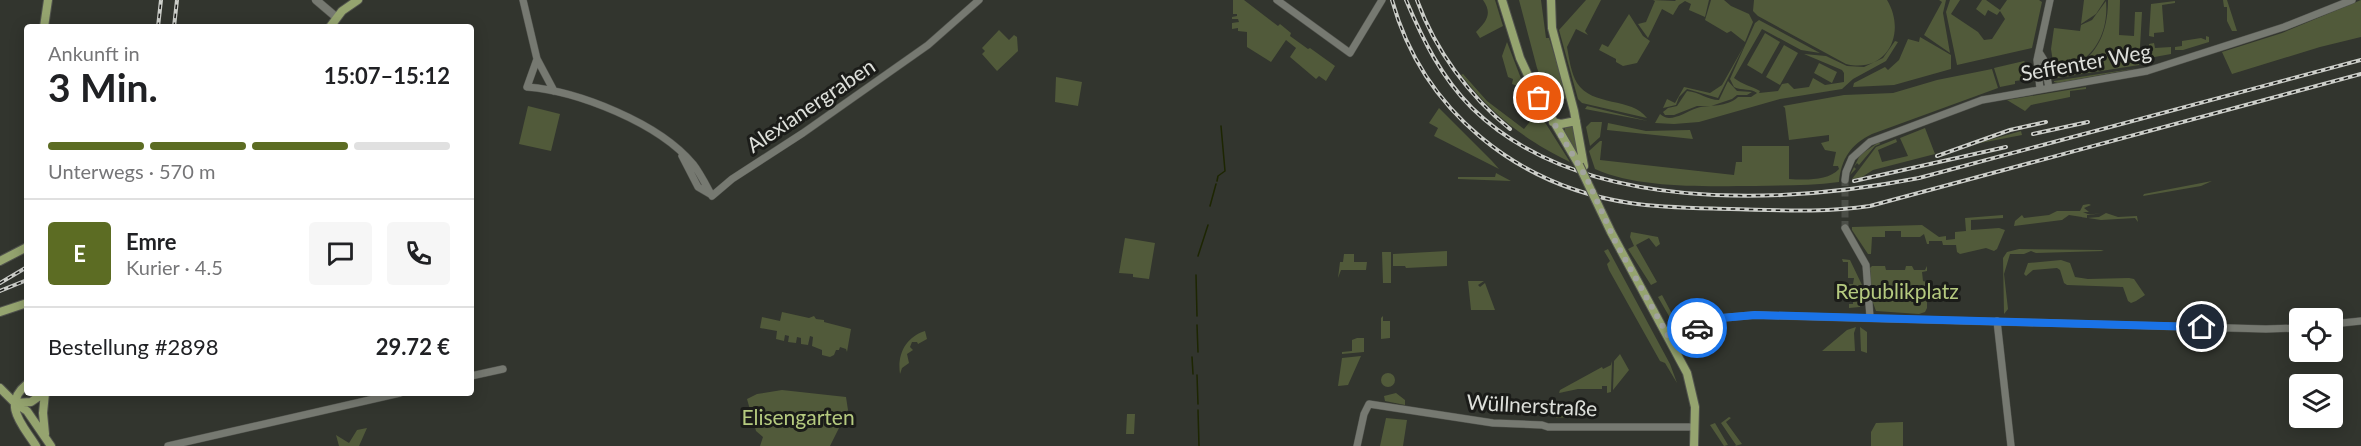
<!DOCTYPE html>
<html lang="de">
<head>
<meta charset="utf-8">
<style>
	:root { --surface:#fff; --page:#f6f6f6; --text:#202124; --muted:#757577; --line:#e0e0e0; --accent:#5c6c23 }
	body { margin:0; font-family:Lato,sans-serif; background:var(--page); color:var(--text); height:100vh; display:flex; flex-direction:column; font-size:22px; white-space:nowrap }
	* { box-sizing:border-box; margin:0 }
	p { font-size:20px; color:var(--muted) }
	.icon { flex:none; width:33px; height:33px; fill:none; stroke:currentColor; stroke-width:2; stroke-linecap:round; stroke-linejoin:round }
	.map { position:relative; flex:1; overflow:hidden }
	.side { position:absolute; left:24px; top:24px; width:450px; height:372px; display:flex; flex-direction:column; background:var(--surface); border-radius:6px; box-shadow:0 3px 15px #0003 }
	.side>* { flex:none }
	.tools { position:absolute; left:2289px; top:308px; display:grid; gap:12px }
	.tools a { display:grid; place-items:center; width:54px; height:54px; border-radius:6px; background:var(--surface); box-shadow:0 3px 15px #0003; font-size:30px }
	.pin { position:absolute; display:grid; place-items:center; width:51px; height:51px; color:#fff; margin:-26px; border:3px solid #fff; border-radius:50%; box-shadow:0 2px 6px #0007 }
	.courier { position:absolute; display:grid; place-items:center; width:60px; height:60px; margin:-30px; border:4px solid #1a73e8; border-radius:50%; background:#fff; color:#222; box-shadow:0 2px 8px #0007 }
	.overview em { font-style:normal; font-weight:700 }
	.overview div { display:flex; flex-direction:column-reverse }
	.overview { display:flex; align-items:center; justify-content:space-between; height:102px; padding:0 24px }
	h1 { font-size:39px; font-weight:700; line-height:45px }
	.bar { display:grid; grid-template-columns:repeat(4,1fr); gap:9px 6px; align-content:center; height:72px; padding:0 24px }
	.bar i { height:8px; border-radius:4px; background:var(--line) }
	.bar .selected { background:var(--accent) }
	.bar p { grid-column:span 4 }
	.line { display:flex; align-items:center; gap:15px; padding:0 24px; border-top:2px solid var(--line) }
	.line div { flex:1 }
	.round { display:grid; place-items:center; flex:none; width:63px; height:63px; border-radius:6px; background:var(--page) }
	.map>svg:first-child { display:block }
	.green { fill:#515a3a }
	.lines { fill:none; stroke-linecap:round; stroke-linejoin:round }
	.stream { stroke:#1d2602; stroke-width:1.5 }
	.tertiary-tunnel { stroke:#4c4f48; stroke-width:7; stroke-dasharray:7 3.5; stroke-linecap:butt }
	.tertiary-casing { stroke:#51534d; stroke-width:8 }
	.secondary-casing { stroke:#51534d; stroke-width:9 }
	.primary-casing { stroke:#51534d; stroke-width:10 }
	.tertiary { stroke:#767971; stroke-width:7 }
	.secondary { stroke:#767971; stroke-width:8 }
	.primary { stroke:#95a46f; stroke-width:8 }
	.rail-casing { stroke:#cccec9; stroke-width:4 }
	.rail { stroke:#1b1c19; stroke-width:1.5; stroke-dasharray:4.5; stroke-linecap:butt }
	.primary-bridge-casing { stroke:#51534d; stroke-width:10; stroke-linecap:butt }
	.primary-bridge { stroke:#95a46f; stroke-width:8 }
	.done { stroke:#a2a49e; stroke-width:6; stroke-dasharray:0 10.8 }
	.route { stroke:#1a73e8; stroke-width:8 }
	.labels { text-anchor:middle; stroke-width:6; stroke-linejoin:round; paint-order:stroke }
	.street-label { font-size:21px; fill:#dee0db; stroke:#1b1c19 }
	.park-label { font-size:21px; fill:#b5ca7f; stroke:#1b1c19 }
</style>
</head>
<body>
<div class="map">
<svg width="2361" height="446" viewBox="0 0 2361 446">
	<rect width="100%" height="100%" fill="#32352e"/>
	<path class="green" d="M1233,0H1244L1278,26L1280,24L1291,33L1290,36L1308,49L1310,48L1335,66L1326,81L1319,76L1316,79L1290,57L1296,48L1286,40L1271,62L1247,47V32L1238,31V28L1232,29V23L1239,22L1238,19H1232V17L1237,16V14H1233Z
		M1483,0H1495L1503,26L1480,38L1476,32C1486,22 1493,14 1483,0Z
		M1519,0H1541L1546,38H1549L1568,98L1550,102L1537,68Z
		M1586,0H1601L1585,31L1588,35L1576,29L1567,47C1569,58 1571,73 1577,83C1592,107 1632,97 1647,118L1582,103L1578,99L1559,30Z
		M1653,0L1675,1L1676,0H1709L1705,17L1689,10L1691,4L1685,1L1679,5L1673,15L1662,9L1648,38L1638,24L1646,22L1655,1Z
		M1711,0H1724L1731,6L1749,14L1753,22L1745,42L1731,31L1727,33L1705,20Z
		M1754,0H1887C1907,33 1887,74 1846,64L1758,16L1753,11Z
		M1939,0H1946L1943,13L1950,53L1924,35L1942,2Z
		M1950,0H1960L1951,14L1978,32L1984,40L1992,39L2005,19L2000,11L1997,15L1988,10L1985,16L1976,9L1982,0H1986L2000,10L2007,0H2039L2042,2L2032,48L1957,65L1946,12Z
		M2084,0H2105L2096,14L2081,24Z
		M2108,0H2120L2119,35L2134,36L2135,12H2142L2139,65L2057,78C2064,71 2073,68 2081,63C2102,48 2108,24 2108,0Z
		M2223,0H2227L2237,31H2232L2227,21V7H2224Z
		M2361,0V37L2320,47L2232,74L2222,52L2282,33Z
		M2106,1C2108,24 2101,47 2081,61C2073,67 2064,70 2055,75L2051,49L2054,28L2080,31L2081,25L2092,20Z
		M2175,1V3L2162,5L2164,32L2154,33V37L2149,36L2151,4Z
		M1629,14L1643,36L1650,41L1637,63L1623,66L1616,62V59L1599,50L1602,44L1608,47Z
		M1759,20L1820,53L1801,50L1762,29L1734,78C1743,85 1751,86 1760,91L1759,93L1778,91L1782,84L1788,83L1794,89L1809,87L1813,78L1825,85L1844,82V73L1842,70L1804,54L1826,56L1847,66L1864,67L1883,58L1895,41L1898,42L1886,61L1853,79L1842,89L1780,99L1699,122L1674,124L1655,123L1660,114C1664,117 1664,117 1669,118C1678,118 1688,111 1697,108C1711,104 1726,108 1738,97H1751L1757,93C1751,88 1742,91 1734,87L1730,79L1755,23Z
		M999,30L1009,40L1014,35L1017,37L1018,51L997,71L982,54L985,51L982,48Z
		M1765,33L1780,42L1762,74L1747,65Z
		M2206,36L2209,37V42L2183,50H2175V47L2182,46V41L2201,38L2206,40Z
		M1920,37L1951,55V69L1894,85L1853,87L1854,83L1885,67L1888,70L1899,60L1908,39L1919,42Z
		M1507,42L1525,89L1512,84L1513,79L1508,77L1502,56Z
		M2154,43L2155,48L2171,47V54L2149,58V44Z
		M1784,45L1798,53L1780,85L1766,77Z
		M1744,46L1718,98L1687,89L1679,97L1676,105L1663,108L1667,99L1675,103C1678,98 1681,92 1684,87L1710,93L1722,85Z
		M2024,61L2030,67L2031,79L2015,81V84L2000,87L1994,68Z
		M1819,63L1837,72L1832,83L1814,73Z
		M2138,68L2058,83L2054,82V81Z
		M1992,69L1998,88L1872,134C1851,144 1841,159 1839,182C1811,186 1783,185 1755,186C1705,186 1640,189 1595,169L1589,151L1600,141H1602L1600,160L1734,175L1736,162H1742V146H1789V179C1805,180 1828,181 1839,169L1838,166H1833L1836,152L1825,150L1821,143L1829,141V135L1789,140L1785,108L1783,106L1844,95L1893,93L1937,80Z
		M1463,74L1487,101L1524,129L1536,114V108L1570,162C1522,138 1495,117 1461,75Z
		M1056,77L1082,82L1078,106L1055,102Z
		M1728,81L1737,91L1752,92L1747,95H1737L1732,99L1711,106H1697L1674,115H1665L1663,112L1668,108L1677,106L1687,91C1699,92 1708,100 1719,100Z
		M2086,87V89L2070,91V97L2031,105L2025,111L2007,100Z
		M528,106L560,114L551,151L519,144Z
		M1587,106L1648,121L1585,109Z
		M1439,108L1492,161L1499,169L1434,136L1438,128L1429,123Z
		M1591,122H1602L1600,137L1590,146L1586,127Z
		M1608,123L1646,131L1690,130L1693,139L1607,130Z
		M1574,126L1581,161L1564,133L1565,128Z
		M1925,128L1935,154L1873,170L1862,177L1852,179L1876,147L1896,139L1897,142L1878,150L1882,162L1908,156L1900,138Z
		M2021,131L2022,135L1975,144Z
		M1879,142L1880,144L1875,146L1859,165L1857,163L1854,167L1856,169L1850,175L1860,155Z
		M1496,173L1511,181L1458,179V177H1495Z
		M2212,181L2201,186L2143,196L2144,194Z
		M2089,204L2091,205L2084,208L2089,212H2083L2090,215L2101,213L2087,215V218L2099,217L2106,213L2118,217L2137,216L2138,222L2135,218L2101,220L2069,215L2062,220L2014,226L2015,221L2022,215L2024,218L2049,215L2057,211H2080L2083,205Z
		M2003,215V218L1971,220V230L1999,228L2005,230L1997,249L1994,251L1986,248L1960,254L1957,252L1956,245H1943L1942,241H1929V244H1927L1924,234L1920,237H1901V231H1885V237H1872L1871,254H1868L1852,230V227L1922,225L1939,237L1946,236V240L1955,239V232L1966,231L1965,218Z
		M1631,232L1658,237L1660,244L1656,247L1649,238L1636,245L1657,282L1651,285L1628,249L1634,246L1630,237Z
		M1125,238L1155,243L1149,279L1133,277V274L1119,273Z
		M1608,249L1670,364L1677,383L1665,363L1660,361L1609,270L1607,264L1610,261L1604,251Z
		M2019,249L2101,250L2104,251L2036,253L2031,251L2024,254H2010L2004,274L2008,309L2004,314L2003,258L2007,252Z
		M1447,251V266L1406,268L1405,266H1393V254Z
		M1382,252H1391V283H1383Z
		M1344,254H1354V262H1367L1366,270H1341L1338,278L1340,262H1343Z
		M1842,259L1850,260L1862,285L1860,307L1849,308V304H1853V296H1848V284H1853L1854,278H1848V262H1843Z
		M2061,260L2070,263L2075,277L2088,279L2129,278L2134,279L2145,295L2136,301L2131,303L2128,301L2123,287L2067,285L2064,283L2060,270L2057,268L2033,270L2026,276L2024,274L2028,263Z
		M1872,266H1885L1886,270H1905L1906,266H1912L1914,270H1925L1927,266V271L1922,272L1923,281L1927,282V308L1925,312L1919,314L1876,311L1872,300L1870,268Z
		M1468,281H1484L1478,285L1480,287L1485,283L1495,310H1471Z
		M1662,295L1678,325L1673,323L1658,297Z
		M782,312L809,318L814,316L816,319L824,320V322L851,329L847,352L846,349L840,347L839,350H836L834,355L830,357L822,355V350L812,346L813,337L810,336L808,345L801,344V338L797,337L796,343L788,342L789,336L785,335L784,341L776,339L777,331L760,328L762,317L780,321Z
		M1383,316V321H1390V338L1381,339V318Z
		M1856,327L1854,333L1855,351H1822L1847,330Z
		M1860,327L1867,332V353L1861,351Z
		M925,331L927,339L918,344L917,342H912L910,347L913,350L907,354L909,363L902,368L900,374C897,354 906,337 925,331Z
		M1357,338H1364V352L1342,354V352L1352,351V340Z
		M1620,354L1629,370L1613,390L1614,361Z
		M1361,356L1348,385L1338,386L1342,358Z
		M1612,361L1611,392L1607,393V386H1602V389H1578L1559,393L1560,390L1602,367L1603,369L1611,365Z
		M1381 380a7 7 0 1 1 14 0a7 7 0 1 1-14 0Z
		M782,390L846,397L848,410L830,446H760L763,437L756,431L747,399L757,394Z
		M1396,393L1405,400V405L1385,401L1384,396Z
		M1563,401H1565L1566,411H1588V416L1556,418L1555,403L1562,404Z
		M1127,414H1135L1134,434H1126Z
		M1729,417L1731,418L1726,422L1742,444L1735,446L1736,445L1721,423Z
		M1386,418L1407,420L1403,446H1380Z
		M1903,422V446H1871V432L1876,423Z
		M1715,423L1728,445L1724,446L1710,425Z
		M367,428L359,446H339L336,435L349,443L357,430Z"/>
	<g class="lines">
		<path class="stream" d="M1217,181L1218,176L1225,171L1221,126
			M1210,206L1216,184
			M1198,256L1208,225
			M1196,275L1197,316
			M1197,325L1198,352
			M1192,357L1193,374
			M1197,375L1198,404
			M1198,410L1199,446"/>
		<path class="tertiary-tunnel" d="M1845,228V180"/>
		<defs>
			<path id="tertiary" d="M523,0L537,59L527,87C578,91 659,123 693,164C700,173 706,185 712,196
				M1277,0L1350,53L1382,0
				M2039,52L2044,60L2049,88
				M537,59L554,91
				M2040,89L2037,60L2050,0
				M682,156L698,187L710,194
				M1845,180L1846,172L1852,158L1870,142L1982,100L2147,71L2284,27L2352,0
				M712,196L732,179L803,133L928,45L979,0
				M1845,228L1866,265L1870,317
				M1997,321L2011,446
				M2332,324L2361,321
				M1671,341L1721,318L1755,315L2266,329L2300,328
				M471,376L503,369
				M168,446L400,393
				M1357,446L1364,414L1369,404L1493,423L1542,425L1548,427H1694"/>
			<path id="secondary" d="M316,0L336,17"/>
			<path id="primary" d="M1502,0L1520,58L1532,84L1579,165
				M1551,0L1552,28L1574,111L1584,166
				M44,27L48,0
				M330,27L342,11L358,0
				M1553,122L1561,124L1576,121
				M1611,232L1687,373L1695,407L1694,446
				M0,261L27,247
				M0,312L27,303
				M27,384C1,405 23,425 36,446
				M0,388L15,403L27,411L51,446
				M15,403L31,402L44,393
				M45,434L43,413L45,393"/>
		</defs>
		<use href="#tertiary" class="tertiary-casing"/>
		<use href="#secondary" class="secondary-casing"/>
		<use href="#primary" class="primary-casing"/>
		<use href="#tertiary" class="tertiary"/>
		<use href="#secondary" class="secondary"/>
		<use href="#primary" class="primary"/>
		<defs>
			<path id="rail" d="M1392,0C1423,112 1518,186 1630,203C1663,208 1697,208 1730,209C1778,210 1822,213 1870,206L2361,74
				M1406,0C1423,40 1441,77 1472,108C1580,214 1781,205 1919,178L2361,60
				M1417,0C1435,50 1469,96 1510,129
				M158,27L161,0
				M174,27L177,0
				M2033,134L2088,122
				M1937,156L2010,130L2046,122
				M1854,181L2006,147
				M0,283L27,267
				M0,291L27,280"/>
		</defs>
		<use href="#rail" class="rail-casing"/>
		<use href="#rail" class="rail"/>
		<defs>
			<path id="primary-bridge" d="M1579,165L1611,232"/>
		</defs>
		<use href="#primary-bridge" class="primary-bridge-casing"/>
		<use href="#primary-bridge" class="primary-bridge"/>
	</g>
	<g class="lines">
		<path class="done" d="M1539,98L1587,179L1616,243L1671,341L1697,328"/>
		<path class="route" d="M1697,328L1721,318L1755,315L2202,327"/>
	</g>
	<g class="labels">
		<g class="street-label">
			<text transform="translate(2086 63) rotate(-10)" y="7">Seffenter Weg</text>
			<text transform="translate(811 106) rotate(-34)" y="7">Alexianergraben</text>
			<text transform="translate(1532 406) rotate(3)" y="7">Wüllnerstraße</text>
		</g>
		<g class="park-label">
			<text x="1897" y="299">Republikplatz</text>
			<text x="798" y="425">Elisengarten</text>
		</g>
	</g>
</svg>
<div class="tools">
<a><svg class="icon" aria-label="locate" viewBox="0 0 24 24"><circle cx="12" cy="12" r="6"/><path d="M12 2v4M12 18v4M2 12h4M18 12h4"/></svg></a>
<a><svg class="icon" aria-label="layers" viewBox="0 0 24 24"><path d="M12 4l9 5-9 5-9-5zM3 14l9 5 9-5"/></svg></a>
</div>
<div class="pin" style="left:1539px;top:98px;background:#ea580c"><svg class="icon" aria-label="bag" viewBox="0 0 24 24"><path d="M5 8h14l-1 12H6zM9 8a3 3 0 0 1 6 0"/></svg></div>
<div class="pin" style="left:2202px;top:327px;background:#1f2937"><svg class="icon" aria-label="home" viewBox="0 0 24 24"><path d="M3 11l9-7 9 7M6 9v11h12V9"/></svg></div>
<div class="courier" style="left:1697px;top:328px"><svg class="icon" aria-label="car" viewBox="0 0 24 24"><path d="M5 17H2v-5l4-1 3-4h7l3 4 3 1v5h-3M9 17h6M6 11h13"/><circle cx="7" cy="17" r="2"/><circle cx="17" cy="17" r="2"/></svg></div>
<section class="side">
<div class="overview"><div><h1>3 Min.</h1><p>Ankunft in</p></div><em>15:07–15:12</em></div>
<div class="bar"><i class="selected"></i><i class="selected"></i><i class="selected"></i><i></i><p>Unterwegs · 570 m</p></div>
<div class="line" style="height:108px"><b class="round" style="background:var(--accent);color:#fff">E</b><div><b>Emre</b><p>Kurier · 4.5</p></div><a class="round"><svg class="icon" aria-label="chat" viewBox="0 0 24 24"><path d="M4 5h16v11H9l-5 4z"/></svg></a><a class="round"><svg class="icon" aria-label="phone" viewBox="0 0 24 24"><path d="M5 4h4l2 5-3 2q2 4 5 5l2-3 5 2v4C11 20 4 13 5 4z"/></svg></a></div>
<div class="line" style="height:78px"><div>Bestellung #2898</div><b>29.72 €</b></div>
</section>
</div>
</body>
</html>
